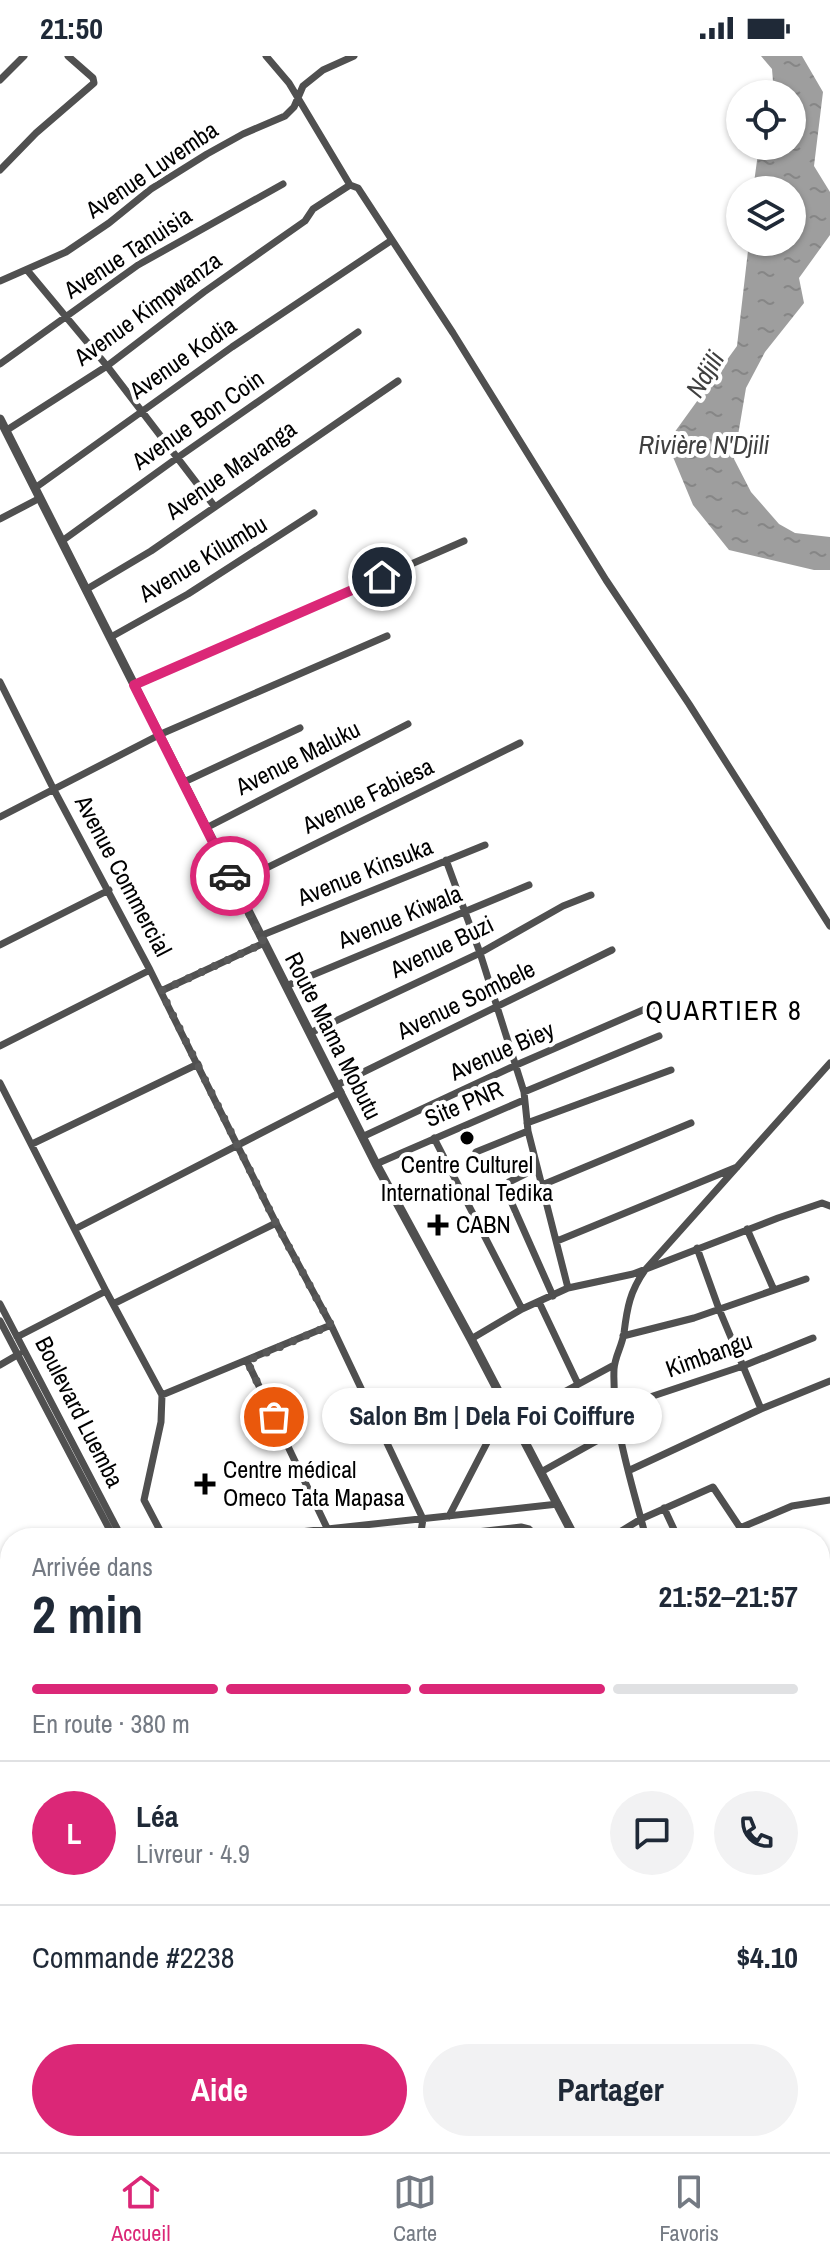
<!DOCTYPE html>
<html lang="fr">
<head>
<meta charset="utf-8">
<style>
	:root { --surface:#fff; --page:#f2f2f3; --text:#1f2937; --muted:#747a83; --line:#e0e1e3; --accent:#db2777 }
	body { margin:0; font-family:"Archivo Narrow",sans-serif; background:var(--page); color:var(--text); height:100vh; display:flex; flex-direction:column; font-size:30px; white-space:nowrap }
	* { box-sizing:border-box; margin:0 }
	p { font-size:26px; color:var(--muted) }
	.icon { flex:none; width:44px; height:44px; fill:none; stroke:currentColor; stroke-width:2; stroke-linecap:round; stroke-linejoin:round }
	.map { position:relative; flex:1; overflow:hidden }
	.sheet { position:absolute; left:0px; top:1472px; width:830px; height:624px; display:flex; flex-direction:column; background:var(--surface); border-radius:32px 32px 0 0; box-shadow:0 2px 6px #0004 }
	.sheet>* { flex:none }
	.buttons { position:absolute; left:726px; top:24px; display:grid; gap:16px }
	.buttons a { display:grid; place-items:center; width:80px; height:80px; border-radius:50%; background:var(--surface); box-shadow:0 2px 6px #0004; font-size:40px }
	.pin { position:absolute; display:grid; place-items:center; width:68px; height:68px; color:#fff; margin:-34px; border:4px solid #fff; border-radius:50%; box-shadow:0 2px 8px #0007 }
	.courier { position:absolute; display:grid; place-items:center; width:80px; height:80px; margin:-40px; border:6px solid #db2777; border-radius:50%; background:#fff; color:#222; box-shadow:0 2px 10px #0007 }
	.bubble { position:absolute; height:56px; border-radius:28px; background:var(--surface); box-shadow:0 2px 6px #0004; font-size:26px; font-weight:700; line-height:56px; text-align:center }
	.overview em { font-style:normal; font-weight:700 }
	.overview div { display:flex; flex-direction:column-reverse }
	.overview { display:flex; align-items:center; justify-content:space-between; height:136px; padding:0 32px }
	h1 { font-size:52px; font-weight:700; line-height:60px }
	.bar { display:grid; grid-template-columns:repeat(4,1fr); gap:12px 8px; align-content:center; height:96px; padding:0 32px }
	.bar i { height:10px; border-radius:6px; background:var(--line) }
	.bar .on { background:var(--accent) }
	.bar p { grid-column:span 4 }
	.line { display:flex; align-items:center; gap:20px; padding:0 32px; border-top:2px solid var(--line) }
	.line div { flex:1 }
	.round { display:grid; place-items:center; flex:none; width:84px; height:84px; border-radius:42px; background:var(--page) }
	.button { display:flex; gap:16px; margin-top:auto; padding:16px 32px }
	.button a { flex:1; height:92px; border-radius:48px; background:var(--accent); color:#fff; font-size:32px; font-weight:700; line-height:92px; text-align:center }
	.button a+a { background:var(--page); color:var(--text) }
	.status { display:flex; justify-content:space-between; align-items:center; height:56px; padding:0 40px; background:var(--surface); direction:ltr }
	.status svg { height:22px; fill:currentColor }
	.menu { display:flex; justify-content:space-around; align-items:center; height:112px; border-top:2px solid var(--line); background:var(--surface); font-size:22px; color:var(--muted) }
	.menu a { display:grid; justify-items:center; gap:4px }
	.menu .on { color:var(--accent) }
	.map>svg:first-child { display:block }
	.water { fill:url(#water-ripples) }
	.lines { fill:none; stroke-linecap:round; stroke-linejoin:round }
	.minor { stroke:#505050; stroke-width:7 }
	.tertiary { stroke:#505050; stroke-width:9 }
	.done { stroke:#595959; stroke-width:8; stroke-dasharray:0 14.4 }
	.route { stroke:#db2777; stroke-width:10 }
	.poi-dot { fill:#000; stroke:#fff; stroke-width:3 }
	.labels { text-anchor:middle; stroke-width:8; stroke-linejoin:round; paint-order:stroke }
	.street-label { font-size:24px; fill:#000; stroke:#fff }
	.poi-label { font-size:24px; fill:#000; stroke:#fff; text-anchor:start }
	.water-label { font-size:26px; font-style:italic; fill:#3f3f3f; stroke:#fff }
	.quarter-label { font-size:28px; letter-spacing:2px; fill:#000; stroke:#fff }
</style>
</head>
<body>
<div class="status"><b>21:50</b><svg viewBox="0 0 49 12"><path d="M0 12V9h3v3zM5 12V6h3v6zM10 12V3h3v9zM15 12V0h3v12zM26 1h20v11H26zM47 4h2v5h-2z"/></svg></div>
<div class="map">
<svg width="830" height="2096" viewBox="0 0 830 2096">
	<defs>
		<pattern id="water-ripples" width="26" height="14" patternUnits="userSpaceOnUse" patternTransform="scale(2)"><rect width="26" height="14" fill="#9e9e9e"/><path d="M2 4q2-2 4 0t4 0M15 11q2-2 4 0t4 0" fill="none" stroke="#868686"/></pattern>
	</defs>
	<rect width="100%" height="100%" fill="#fff"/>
	<path class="water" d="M761,0H802L823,36L814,110L830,136V179L799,222L804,247L765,296L746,332L734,403L751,436L779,468L795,477L830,481V514H814L729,494L693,449L673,401L674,377L737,290L749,186H792V134H753L759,90H792V38H774L772,13Z"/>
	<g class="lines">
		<path class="minor" d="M266,0L289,27L350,129
			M0,24L24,0
			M0,114L36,77L94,27L93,22L68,0
			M27,214L107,310L215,451
			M0,225L66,196L109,167L151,133L207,98L243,78L285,60L294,51L303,30L323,14L354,0
			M0,308L138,209L283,128
			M7,374L107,310L204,236L305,165L313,153L350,129L358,132L392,184
			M35,432L232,291L392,184L453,277L606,524L689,648L830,870
			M0,463L40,442
			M62,485L177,402L358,276
			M87,533L151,495L398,325
			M111,581L188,538L314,457
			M0,626L54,734L150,914L276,1167L331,1269L423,1463L420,1482
			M134,629L464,485
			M184,726L300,672
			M0,761L161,678L387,580
			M206,772L408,668
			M446,804L480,897L524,1036L528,1075L568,1232
			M234,828L520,687
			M260,880L485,789
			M0,889L109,834
			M286,930L529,829
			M161,935L264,887
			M310,977L480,897L563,850L591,839
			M0,990L150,914
			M0,1027L106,1235L162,1339L161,1366L144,1444L164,1482
			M337,1029L612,894
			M524,1036L659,980
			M527,1067L671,1014
			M362,1081L514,1010L659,947
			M434,1082L522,1253
			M32,1088L198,1008
			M476,1096L528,1075
			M376,1108L524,1044
			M537,1112L509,1126L505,1132L553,1240
			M542,1129L691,1067
			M75,1173L341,1036
			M747,1173L774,1234
			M557,1185L737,1111
			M697,1192L719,1253L761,1353
			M539,1246L578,1328
			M0,1248L122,1482
			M113,1248L276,1167
			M0,1265L114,1482
			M623,1280L694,1262L806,1223
			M17,1281L106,1235
			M471,1283L522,1253L568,1232L633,1218L778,1162L822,1147L830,1150
			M247,1305L328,1474
			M0,1309L19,1298
			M162,1339L331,1269
			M617,1352L743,1310L813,1282
			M514,1363L614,1309
			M630,1414L761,1353L830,1325
			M541,1416L618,1373
			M664,1452L678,1482
			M449,1460L506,1350
			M740,1472L792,1450L830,1444
			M244,1482L558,1448
			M423,1482L521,1471L529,1473L539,1482
			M610,1482L641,1463L713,1431L747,1482
			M646,1482C632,1427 612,1370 614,1313C615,1300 622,1290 624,1277C627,1252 630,1235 645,1214L830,1007
			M0,1516L7,1512
			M820,1547L830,1541
			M0,1579L10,1571
			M820,1613L830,1608
			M820,1667L830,1663
			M0,1683L10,1688
			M820,1731L830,1726
			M0,1767L10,1770
			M820,1780L830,1799
			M0,1825L10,1826
			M820,1903L830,1897
			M0,1914L10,1915
			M0,2022L4,1982
			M820,2080H830
			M70,2086L77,2096
			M117,2086L119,2096
			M153,2086L155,2096
			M310,2086L312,2096
			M354,2086L356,2096
			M492,2086L495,2096
			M536,2086L538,2096
			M599,2086L602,2096
			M667,2086L670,2096
			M712,2086L714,2096
			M0,2091L10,2083
			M422,2096L465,2086"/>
		<path class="tertiary" d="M0,363L376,1108L471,1283L575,1482
			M820,1990L830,2011"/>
	</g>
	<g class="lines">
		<path class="done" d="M230,820L264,887L161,935L276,1167L331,1269L247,1305L274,1361"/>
		<path class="route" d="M230,820L134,629L382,521"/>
	</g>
	<g class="poi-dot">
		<circle cx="467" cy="1082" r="8"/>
		<path d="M434 1157h8v8h8v8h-8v8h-8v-8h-8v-8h8z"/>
		<path d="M201 1416h8v8h8v8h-8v8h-8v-8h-8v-8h8z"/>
	</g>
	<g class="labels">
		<g class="street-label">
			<text transform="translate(152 114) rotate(-34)" y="8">Avenue Luvemba</text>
			<text transform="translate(128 197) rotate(-33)" y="8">Avenue Tanuisia</text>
			<text transform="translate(148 253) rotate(-36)" y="8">Avenue Kimpwanza</text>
			<text transform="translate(183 302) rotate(-35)" y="8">Avenue Kodia</text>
			<text transform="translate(198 364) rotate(-35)" y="8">Avenue Bon Coin</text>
			<text transform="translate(231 414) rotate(-35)" y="8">Avenue Mavanga</text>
			<text transform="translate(203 503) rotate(-31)" y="8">Avenue Kilumbu</text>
			<text transform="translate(298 702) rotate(-27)" y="8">Avenue Maluku</text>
			<text transform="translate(368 740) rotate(-26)" y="8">Avenue Fabiesa</text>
			<text transform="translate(365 816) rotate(-22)" y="8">Avenue Kinsuka</text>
			<text transform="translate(123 820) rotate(62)" y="8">Avenue Commercial</text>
			<text transform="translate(400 861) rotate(-22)" y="8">Avenue Kiwala</text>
			<text transform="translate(442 891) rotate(-26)" y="8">Avenue Buzi</text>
			<text transform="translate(466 944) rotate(-26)" y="8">Avenue Sombele</text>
			<text transform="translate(333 980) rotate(63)" y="8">Route Mama Mobutu</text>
			<text transform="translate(502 995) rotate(-24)" y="8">Avenue Biey</text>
			<text transform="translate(464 1048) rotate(-23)" y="8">Site PNR</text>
			<text transform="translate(709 1299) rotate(-20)" y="8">Kimbangu</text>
			<text transform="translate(79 1356) rotate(63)" y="8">Boulevard Luemba</text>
		</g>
		<g class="poi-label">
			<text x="467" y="1117" text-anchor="middle">Centre Culturel<tspan x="467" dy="28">International Tedika</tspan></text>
			<text x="456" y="1177">CABN</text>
			<text x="223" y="1422">Centre médical<tspan x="223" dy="28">Omeco Tata Mapasa</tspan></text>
		</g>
		<g class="water-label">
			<text transform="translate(705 318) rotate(-59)" y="9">Ndjili</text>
			<text x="704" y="398">Rivière N'Djili</text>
		</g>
		<g class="quarter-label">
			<text x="724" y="964">QUARTIER 8</text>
		</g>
	</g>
</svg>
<div class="buttons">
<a><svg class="icon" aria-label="locate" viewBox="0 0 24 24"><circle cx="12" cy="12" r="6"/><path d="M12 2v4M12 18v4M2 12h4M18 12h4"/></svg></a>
<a><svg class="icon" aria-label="layers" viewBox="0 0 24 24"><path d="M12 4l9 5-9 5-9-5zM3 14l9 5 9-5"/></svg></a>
</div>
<div class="pin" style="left:274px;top:1361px;background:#ea580c"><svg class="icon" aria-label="bag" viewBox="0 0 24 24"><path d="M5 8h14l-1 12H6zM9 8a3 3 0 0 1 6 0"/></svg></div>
<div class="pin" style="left:382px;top:521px;background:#1f2937"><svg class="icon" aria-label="home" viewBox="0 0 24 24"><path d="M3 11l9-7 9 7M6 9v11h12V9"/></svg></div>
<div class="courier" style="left:230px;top:820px"><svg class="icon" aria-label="car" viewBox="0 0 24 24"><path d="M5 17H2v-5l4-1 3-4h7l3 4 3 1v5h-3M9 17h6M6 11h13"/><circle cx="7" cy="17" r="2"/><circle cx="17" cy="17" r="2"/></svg></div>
<div class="bubble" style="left:322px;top:1332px;width:340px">Salon Bm | Dela Foi Coiffure</div>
<section class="sheet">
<div class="overview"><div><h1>2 min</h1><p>Arrivée dans</p></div><em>21:52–21:57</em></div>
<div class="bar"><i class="on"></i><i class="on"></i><i class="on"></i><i></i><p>En route · 380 m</p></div>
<div class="line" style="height:144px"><b class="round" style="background:var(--accent);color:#fff">L</b><div><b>Léa</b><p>Livreur · 4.9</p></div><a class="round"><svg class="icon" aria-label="chat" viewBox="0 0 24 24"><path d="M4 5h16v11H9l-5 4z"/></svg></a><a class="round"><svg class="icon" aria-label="phone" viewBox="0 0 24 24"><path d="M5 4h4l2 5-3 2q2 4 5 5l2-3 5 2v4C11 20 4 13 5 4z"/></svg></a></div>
<div class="line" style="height:104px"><div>Commande #2238</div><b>$4.10</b></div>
<div class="button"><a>Aide</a><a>Partager</a></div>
</section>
</div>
<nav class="menu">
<a class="on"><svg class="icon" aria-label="home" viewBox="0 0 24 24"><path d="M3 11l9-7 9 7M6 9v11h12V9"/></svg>Accueil</a>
<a><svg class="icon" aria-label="map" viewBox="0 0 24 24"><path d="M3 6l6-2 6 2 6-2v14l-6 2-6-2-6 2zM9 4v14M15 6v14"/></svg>Carte</a>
<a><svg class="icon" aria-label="saved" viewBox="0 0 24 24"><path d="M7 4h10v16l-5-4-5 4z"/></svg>Favoris</a>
</nav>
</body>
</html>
